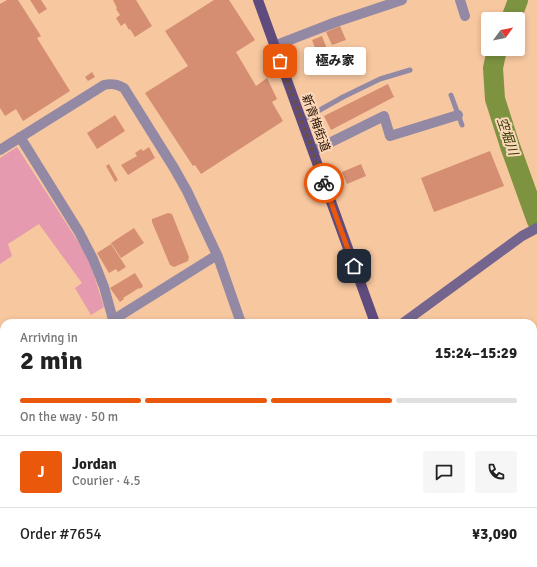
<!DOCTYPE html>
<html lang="en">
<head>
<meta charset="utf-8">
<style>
	:root { --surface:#fff; --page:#f6f6f6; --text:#222; --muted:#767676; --line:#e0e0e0; --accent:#ea580c }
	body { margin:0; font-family:Signika,"Noto Sans JP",sans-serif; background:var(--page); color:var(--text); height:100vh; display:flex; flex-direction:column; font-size:15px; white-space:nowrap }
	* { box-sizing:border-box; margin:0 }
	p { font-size:13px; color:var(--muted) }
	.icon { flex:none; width:22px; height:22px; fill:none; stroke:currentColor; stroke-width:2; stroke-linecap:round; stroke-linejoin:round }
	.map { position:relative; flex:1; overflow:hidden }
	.drawer { position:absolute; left:0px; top:319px; width:537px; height:248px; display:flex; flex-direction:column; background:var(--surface); border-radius:12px 12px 0 0; box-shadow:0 2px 6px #0003 }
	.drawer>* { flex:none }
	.needle { width:26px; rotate:58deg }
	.tools { position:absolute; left:481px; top:12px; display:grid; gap:8px }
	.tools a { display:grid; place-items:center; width:44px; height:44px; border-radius:4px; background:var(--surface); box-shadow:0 2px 6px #0003; font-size:20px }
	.pin { position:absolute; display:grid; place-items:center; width:34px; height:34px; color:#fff; margin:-17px; border-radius:8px; box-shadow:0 2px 6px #0006 }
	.courier { position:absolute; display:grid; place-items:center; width:40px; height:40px; margin:-20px; border:3px solid #ea580c; border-radius:50%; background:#fff; color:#222; box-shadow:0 1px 5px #0007 }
	.bubble { position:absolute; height:28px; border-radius:4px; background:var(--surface); box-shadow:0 2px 6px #0003; font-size:13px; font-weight:800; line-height:28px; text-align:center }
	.overview em { font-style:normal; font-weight:800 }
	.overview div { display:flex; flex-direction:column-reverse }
	.overview { display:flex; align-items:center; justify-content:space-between; height:68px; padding:0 20px }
	h1 { font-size:26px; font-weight:800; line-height:30px }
	.bar { display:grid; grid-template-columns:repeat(4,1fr); gap:6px 4px; align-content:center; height:48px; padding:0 20px }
	.bar i { height:5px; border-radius:3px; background:var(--line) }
	.bar .selected { background:var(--accent) }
	.bar p { grid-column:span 4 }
	.line { display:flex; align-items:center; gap:10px; padding:0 20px; border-top:1px solid var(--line) }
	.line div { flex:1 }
	.round { display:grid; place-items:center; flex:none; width:42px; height:42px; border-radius:4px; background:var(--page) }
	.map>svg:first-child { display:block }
	.green { fill:#e59aaf }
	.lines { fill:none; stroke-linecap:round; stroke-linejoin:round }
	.river { stroke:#7d9340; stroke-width:20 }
	.building { fill:#d58e72 }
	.lane { stroke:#9389a5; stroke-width:5 }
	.street { stroke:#9389a5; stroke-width:10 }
	.secondary { stroke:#74658e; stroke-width:10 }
	.primary { stroke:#5f4b7d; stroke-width:10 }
	.done { stroke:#6e5038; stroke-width:4; stroke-dasharray:0 7.2 }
	.route { stroke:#ea580c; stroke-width:5 }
	.labels { text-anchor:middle; stroke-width:4; stroke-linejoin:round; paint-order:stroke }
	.street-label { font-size:12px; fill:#251000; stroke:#fcd7b9 }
	.water-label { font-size:13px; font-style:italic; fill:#323f00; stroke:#fcd7b9 }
</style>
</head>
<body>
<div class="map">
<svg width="537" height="567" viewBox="0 0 537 567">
	<rect width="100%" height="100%" fill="#f7c79f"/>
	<path class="green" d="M17,147L88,257L104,307L91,315L75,288L82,283L39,224L8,244L12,256L0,264V158Z"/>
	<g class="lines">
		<path class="river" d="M511,19L518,0
			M498,49L496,54L493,68L495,99L510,146L537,221"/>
	</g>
	<path class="building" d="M7,0H18L41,36L37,38L70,91L23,121L16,109L5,116L0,108V4Z
		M30,0H41L47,9L39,14Z
		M113,0H136L152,26L135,37L130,29L129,30L125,23L121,26L116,18L120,15L116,9L117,8Z
		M214,0H229L255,40L236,52L256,86L267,78L277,99L272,102L283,121L201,174L195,165L193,166L145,93L188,66L165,31Z
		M340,26L346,40L332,45L326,32Z
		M322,36L327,49L317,53L312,40Z
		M92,72L95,77L88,81L85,77Z
		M388,84L394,97L331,130L324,116Z
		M115,115L125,131L97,149L87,133Z
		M149,147L155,158L128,175L121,165L137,156L135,153L141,149L143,151Z
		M490,151L504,186L434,212L421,178Z
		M109,164L118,180L115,182L106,166Z
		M361,164L366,176L347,184L342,172Z
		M168,213L172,214L189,257L188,261L174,267L170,265L152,222V219Z
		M134,228L144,243L121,258L111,243Z
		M111,244L126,267L118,272L116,269L109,273L97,253Z
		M135,273L143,286H142L143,287L139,289V288L123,298L124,299L120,302L110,288Z"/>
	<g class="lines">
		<path class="lane" d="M451,95L462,125
			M302,120L343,97L380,79L410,70"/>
		<path class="street" d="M460,0L465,16
			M274,46L336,22L402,0
			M20,137L79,232L93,259L104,287L114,323
			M0,150L104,85C112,83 117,84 124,88L174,168L187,191L218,257L241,323
			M313,151L384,116L390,136L458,115
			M113,320L217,255
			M156,563L159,567
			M344,563L347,567"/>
		<path class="secondary" d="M403,323L522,236L537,228
			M36,567L43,563
			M242,567L244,563"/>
		<path class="primary" d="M258,0L375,323
			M491,563L493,567"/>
	</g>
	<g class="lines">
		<path class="done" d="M280,61L324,183"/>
		<path class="route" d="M324,183L354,266"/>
	</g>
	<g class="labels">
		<g class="street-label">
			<text transform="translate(316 123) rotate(70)" y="4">新青梅街道</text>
		</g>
		<g class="water-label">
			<text transform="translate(508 136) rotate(71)" y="5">空堀川</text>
		</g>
	</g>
</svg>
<div class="tools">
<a><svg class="needle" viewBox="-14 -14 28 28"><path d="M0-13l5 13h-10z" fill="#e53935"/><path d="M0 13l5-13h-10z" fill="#767676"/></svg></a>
</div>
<div class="pin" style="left:280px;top:61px;background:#ea580c"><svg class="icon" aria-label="bag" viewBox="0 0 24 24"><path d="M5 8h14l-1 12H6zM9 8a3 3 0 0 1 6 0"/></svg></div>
<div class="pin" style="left:354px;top:266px;background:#1f2937"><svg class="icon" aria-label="home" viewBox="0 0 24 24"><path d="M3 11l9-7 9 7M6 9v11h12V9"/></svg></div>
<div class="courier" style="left:324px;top:183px"><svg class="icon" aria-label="bike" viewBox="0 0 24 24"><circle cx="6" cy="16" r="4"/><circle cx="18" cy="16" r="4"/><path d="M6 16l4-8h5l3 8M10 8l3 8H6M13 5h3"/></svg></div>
<div class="bubble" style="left:304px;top:47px;width:62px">極み家</div>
<section class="drawer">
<div class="overview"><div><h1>2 min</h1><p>Arriving in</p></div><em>15:24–15:29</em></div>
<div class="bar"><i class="selected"></i><i class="selected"></i><i class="selected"></i><i></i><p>On the way · 50 m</p></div>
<div class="line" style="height:72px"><b class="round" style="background:var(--accent);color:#fff">J</b><div><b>Jordan</b><p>Courier · 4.5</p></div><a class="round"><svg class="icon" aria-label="chat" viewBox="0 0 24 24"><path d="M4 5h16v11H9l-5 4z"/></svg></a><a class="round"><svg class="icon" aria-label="phone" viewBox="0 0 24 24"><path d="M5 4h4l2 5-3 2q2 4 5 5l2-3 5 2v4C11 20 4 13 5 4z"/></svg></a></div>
<div class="line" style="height:52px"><div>Order #7654</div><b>¥3,090</b></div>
</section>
</div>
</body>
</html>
